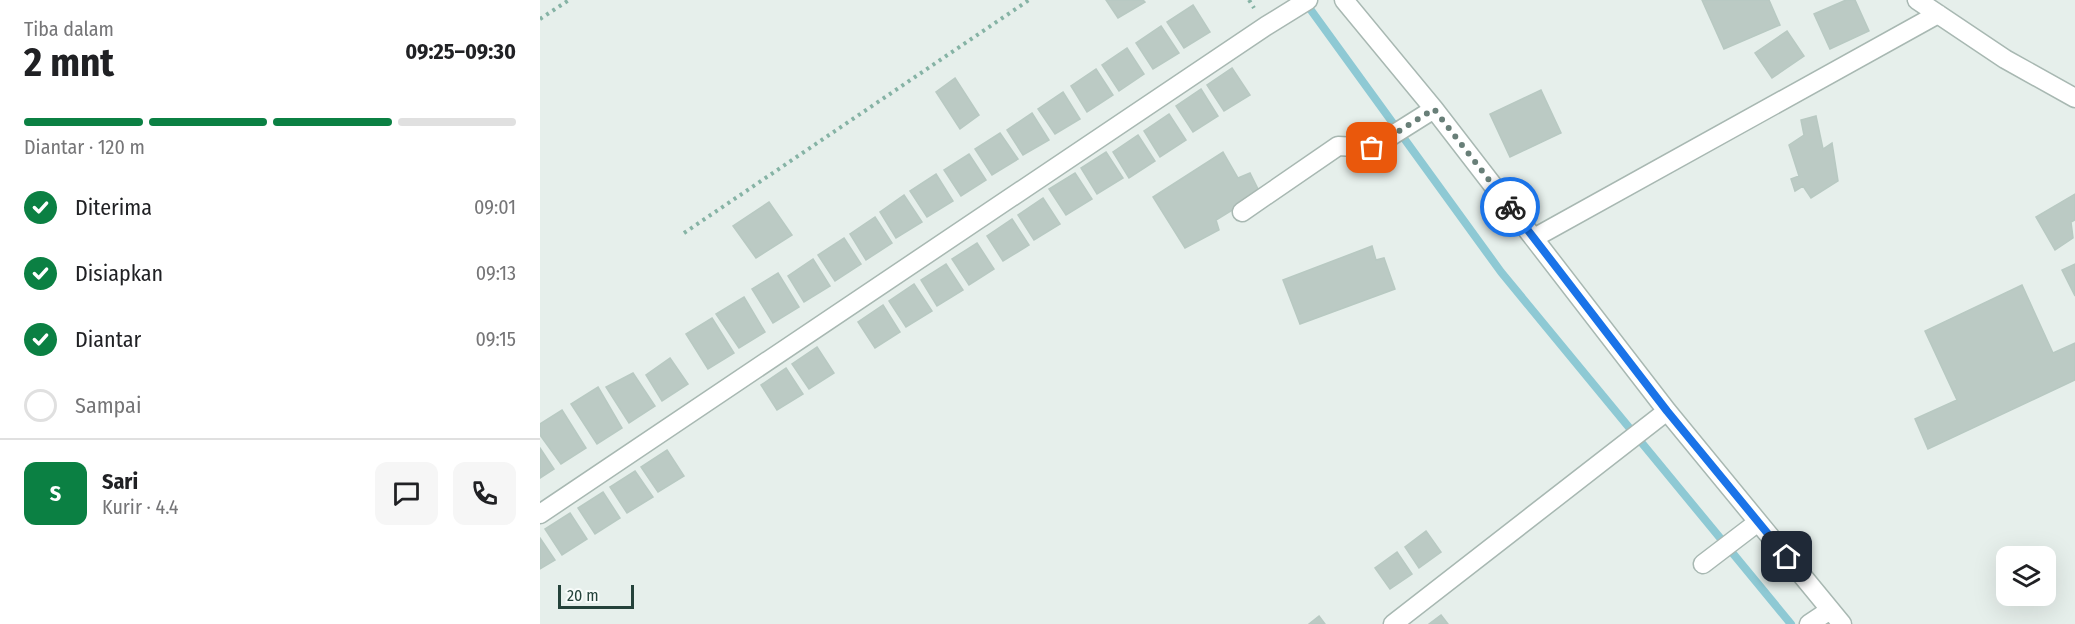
<!DOCTYPE html>
<html lang="id">
<head>
<meta charset="utf-8">
<style>
	:root { --surface:#fff; --page:#f6f6f6; --text:#202124; --muted:#757577; --line:#e0e0e0; --accent:#0b8043 }
	body { margin:0; font-family:"Fira Sans Condensed",sans-serif; background:var(--page); color:var(--text); height:100vh; display:flex; flex-direction:column; font-size:22px; white-space:nowrap }
	* { box-sizing:border-box; margin:0 }
	p { font-size:20px; color:var(--muted) }
	.icon { flex:none; width:33px; height:33px; fill:none; stroke:currentColor; stroke-width:2; stroke-linecap:round; stroke-linejoin:round }
	.map { position:relative; flex:1; overflow:hidden }
	.drawer { display:flex; flex-direction:column; background:var(--surface); width:540px }
	.drawer>* { flex:none }
	.buttons { position:absolute; left:1456px; top:546px; display:grid; gap:12px }
	.buttons a { display:grid; place-items:center; width:60px; height:60px; border-radius:12px; background:var(--surface); box-shadow:0 6px 24px #0002; font-size:30px }
	.scale { position:absolute; left:18px; bottom:15px; width:76px; box-sizing:border-box; padding-left:6px; border:3px solid #24423a; border-top:0; font-size:16px; line-height:21px; white-space:nowrap; color:#24423a; -webkit-text-stroke:4px #f7fbf9; paint-order:stroke }
	.pin { position:absolute; display:grid; place-items:center; width:51px; height:51px; color:#fff; margin:-26px; border-radius:12px; box-shadow:0 3px 9px #0006 }
	.courier { position:absolute; display:grid; place-items:center; width:60px; height:60px; margin:-30px; border:4px solid #1a73e8; border-radius:50%; background:#fff; color:#222; box-shadow:0 2px 8px #0007 }
	.overview em { font-style:normal; font-weight:700 }
	.overview div { display:flex; flex-direction:column-reverse }
	.overview { display:flex; align-items:center; justify-content:space-between; height:102px; padding:0 24px }
	h1 { font-size:39px; font-weight:700; line-height:45px }
	.bar { display:grid; grid-template-columns:repeat(4,1fr); gap:9px 6px; align-content:center; height:72px; padding:0 24px }
	.bar i { height:8px; border-radius:4px; background:var(--line) }
	.bar .on { background:var(--accent) }
	.bar p { grid-column:span 4 }
	.line { display:flex; align-items:center; gap:15px; padding:0 24px; border-top:2px solid var(--line) }
	.line div { flex:1 }
	.round { display:grid; place-items:center; flex:none; width:63px; height:63px; border-radius:12px; background:var(--page) }
	ol { padding:0 24px; list-style:none }
	li { display:flex; align-items:center; gap:18px; height:66px }
	li p { margin-inline-start:auto }
	li .icon { padding:6px; border-radius:50%; background:var(--accent); color:#fff; stroke-width:4 }
	li:last-child { color:var(--muted) }
	li i { width:33px; height:33px; border:3px solid var(--line); border-radius:50% }
	main { display:flex; flex:1; min-height:0 }
	.map>svg:first-child { display:block }
	.lines { fill:none; stroke-linecap:round; stroke-linejoin:round }
	.stream { stroke:#8ec9d4; stroke-width:8 }
	.building { fill:#bbcac4; stroke:#b8c9c2; stroke-width:1.5 }
	.minor-casing { stroke:#a8b8b2; stroke-width:21 }
	.path { stroke:#86b3a5; stroke-width:4; stroke-dasharray:3 4.5; stroke-linecap:butt }
	.minor { stroke:#fff; stroke-width:18 }
	.done { stroke:#687f78; stroke-width:6; stroke-dasharray:0 10.8 }
	.route { stroke:#1a73e8; stroke-width:8 }
</style>
</head>
<body>
<main>
<section class="drawer">
<div class="overview"><div><h1>2 mnt</h1><p>Tiba dalam</p></div><em>09:25–09:30</em></div>
<div class="bar"><i class="on"></i><i class="on"></i><i class="on"></i><i></i><p>Diantar · 120 m</p></div>
<ol>
<li><svg class="icon" aria-label="check" viewBox="0 0 24 24"><path d="M5 12l5 5 9-10"/></svg>Diterima<p>09:01</p></li>
<li><svg class="icon" aria-label="check" viewBox="0 0 24 24"><path d="M5 12l5 5 9-10"/></svg>Disiapkan<p>09:13</p></li>
<li><svg class="icon" aria-label="check" viewBox="0 0 24 24"><path d="M5 12l5 5 9-10"/></svg>Diantar<p>09:15</p></li>
<li><i></i>Sampai</li>
</ol>
<div class="line" style="height:108px"><b class="round" style="background:var(--accent);color:#fff">S</b><div><b>Sari</b><p>Kurir · 4.4</p></div><a class="round"><svg class="icon" aria-label="chat" viewBox="0 0 24 24"><path d="M4 5h16v11H9l-5 4z"/></svg></a><a class="round"><svg class="icon" aria-label="phone" viewBox="0 0 24 24"><path d="M5 4h4l2 5-3 2q2 4 5 5l2-3 5 2v4C11 20 4 13 5 4z"/></svg></a></div>
</section>
<div class="map">
<svg width="1535" height="624" viewBox="0 0 1535 624">
	<rect width="100%" height="100%" fill="#e6efeb"/>
	<g class="lines">
		<path class="stream" d="M765,2L961,272L1251,624"/>
	</g>
	<path class="building" d="M566,0H603L605,2L578,18Z
		M1162,0H1229L1240,25L1184,49Z
		M1306,0H1315L1329,31L1290,49L1274,14Z
		M653,5L670,32L644,48L627,22Z
		M621,26L639,53L613,69L596,43Z
		M1247,31L1264,56L1232,78L1215,53Z
		M587,48L604,74L579,91L562,65Z
		M692,68L710,95L684,111L667,85Z
		M556,69L573,95L547,112L531,86Z
		M415,78L439,115L420,129L396,92Z
		M661,89L678,116L653,132L636,106Z
		M1001,90L1021,133L970,157L950,114Z
		M523,92L540,119L515,134L498,109Z
		M492,113L509,140L483,155L467,130Z
		M629,114L646,140L620,157L604,131Z
		M1276,116L1283,149L1292,143L1298,181L1271,198L1263,186L1255,191L1251,179L1259,176L1249,145L1264,135L1261,120Z
		M460,133L478,159L452,175L435,149Z
		M598,135L615,161L589,178L573,152Z
		M566,152L583,178L557,194L541,168Z
		M683,152L698,178L710,173L720,193L676,220L679,230L645,248L613,197Z
		M429,154L446,180L421,196L404,170Z
		M535,173L552,199L526,215L509,189Z
		M396,174L413,201L387,217L370,191Z
		M1535,194V220L1531,222L1533,238L1515,250L1496,217Z
		M364,195L382,222L356,238L340,212Z
		M503,198L520,224L494,240L478,215Z
		M229,202L252,235L216,258L193,226Z
		M335,217L352,243L326,260L310,234Z
		M472,219L489,245L463,261L447,236Z
		M304,238L321,264L295,281L278,255Z
		M437,243L454,269L429,285L412,259Z
		M832,246L836,260L844,258L855,289L760,324L743,280Z
		M273,259L290,286L264,302L248,276Z
		M406,264L423,290L397,306L381,280Z
		M1535,264V296L1522,270Z
		M238,273L259,307L233,323L212,289Z
		M374,284L392,311L366,327L349,301Z
		M1482,285L1513,353L1535,343V380L1388,449L1375,419L1417,400L1385,331Z
		M204,297L225,332L199,348L176,314Z
		M343,305L360,332L335,348L318,322Z
		M172,318L194,353L168,369L146,334Z
		M277,347L294,373L269,389L252,364Z
		M130,358L148,384L122,401L106,375Z
		M246,368L263,394L237,410L221,385Z
		M93,373L115,406L89,423L66,387Z
		M58,387L82,428L57,444L31,404Z
		M22,410L46,448L21,464L0,435V424Z
		M0,448L14,469L0,478Z
		M127,450L144,476L118,492L101,467Z
		M95,471L113,497L87,513L70,487Z
		M63,492L80,518L55,534L38,508Z
		M30,513L47,539L22,555L5,529Z
		M886,531L901,552L879,568L865,547Z
		M0,538L15,560L0,569Z
		M857,552L872,574L850,589L835,568Z
		M901,615L908,624H889Z
		M779,616L785,624H769Z"/>
	<g class="lines">
		<defs>
			<path id="minor" d="M804,0L894,109L1127,411L1302,624
				M1377,0L1465,59L1535,98
				M702,212L798,146L832,148L894,109
				M994,238L1398,14
				M0,514L726,26L768,0
				M1163,564L1218,522
				M853,624L1127,411
				M1269,624L1290,610"/>
		</defs>
		<use href="#minor" class="minor-casing"/>
		<path class="path" d="M709,0L714,8
			M0,19L29,0
			M144,233L489,0"/>
		<use href="#minor" class="minor"/>
	</g>
	<g class="lines">
		<path class="done" d="M832,148L894,109L970,207"/>
		<path class="route" d="M970,207L1127,411L1247,557"/>
	</g>
</svg>
<div class="buttons">
<a><svg class="icon" aria-label="layers" viewBox="0 0 24 24"><path d="M12 4l9 5-9 5-9-5zM3 14l9 5 9-5"/></svg></a>
</div>
<div class="scale">20 m</div>
<div class="pin" style="left:832px;top:148px;background:#ea580c"><svg class="icon" aria-label="bag" viewBox="0 0 24 24"><path d="M5 8h14l-1 12H6zM9 8a3 3 0 0 1 6 0"/></svg></div>
<div class="pin" style="left:1247px;top:557px;background:#1f2937"><svg class="icon" aria-label="home" viewBox="0 0 24 24"><path d="M3 11l9-7 9 7M6 9v11h12V9"/></svg></div>
<div class="courier" style="left:970px;top:207px"><svg class="icon" aria-label="bike" viewBox="0 0 24 24"><circle cx="6" cy="16" r="4"/><circle cx="18" cy="16" r="4"/><path d="M6 16l4-8h5l3 8M10 8l3 8H6M13 5h3"/></svg></div>
</div>
</main>
</body>
</html>
